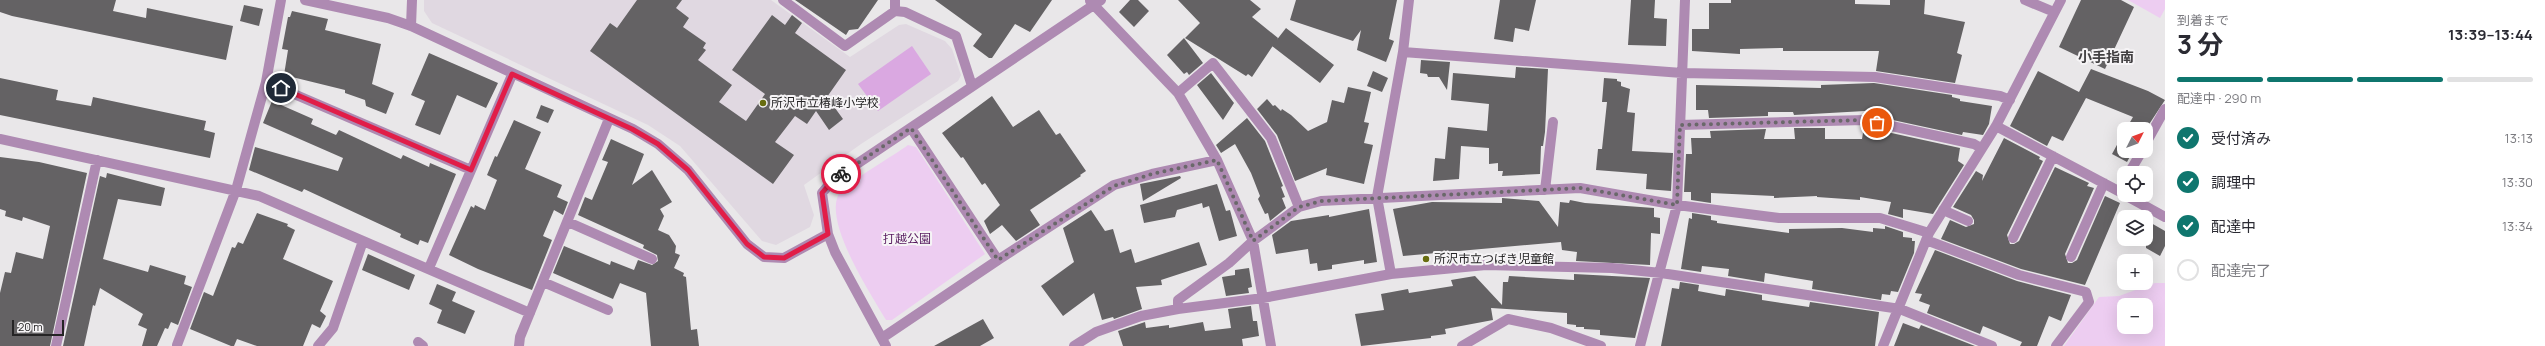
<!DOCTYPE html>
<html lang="ja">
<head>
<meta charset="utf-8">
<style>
	:root { --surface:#fff; --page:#f7f7f7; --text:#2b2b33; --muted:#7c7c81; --line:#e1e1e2; --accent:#0f766e }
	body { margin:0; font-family:Manrope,"Noto Sans JP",sans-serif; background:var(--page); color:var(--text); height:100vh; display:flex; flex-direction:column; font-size:15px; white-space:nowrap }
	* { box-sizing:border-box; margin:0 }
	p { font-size:13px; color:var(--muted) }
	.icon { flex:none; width:22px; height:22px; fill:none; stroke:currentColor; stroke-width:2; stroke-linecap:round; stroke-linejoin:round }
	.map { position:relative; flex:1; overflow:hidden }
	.panel { display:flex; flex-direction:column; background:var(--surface); width:380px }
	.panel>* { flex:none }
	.needle { width:26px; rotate:48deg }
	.fabs { position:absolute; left:2117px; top:122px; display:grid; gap:8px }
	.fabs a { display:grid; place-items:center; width:36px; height:36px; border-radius:8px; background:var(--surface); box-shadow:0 4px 16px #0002; font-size:20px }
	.scale { position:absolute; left:12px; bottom:10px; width:52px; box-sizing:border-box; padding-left:4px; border:2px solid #252425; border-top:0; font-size:11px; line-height:14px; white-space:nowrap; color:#252425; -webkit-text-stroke:3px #f6f4f6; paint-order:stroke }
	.pin { position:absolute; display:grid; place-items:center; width:34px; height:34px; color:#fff; margin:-17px; border:2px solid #fff; border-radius:50%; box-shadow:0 1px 4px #0007 }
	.courier { position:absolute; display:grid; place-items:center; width:40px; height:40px; margin:-20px; border:3px solid #e11d48; border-radius:50%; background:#fff; color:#222; box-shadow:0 1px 5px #0007 }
	.summary em { font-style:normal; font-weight:700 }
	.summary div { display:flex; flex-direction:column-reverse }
	.summary { display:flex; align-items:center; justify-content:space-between; height:68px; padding:0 12px }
	h1 { font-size:26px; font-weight:700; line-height:30px }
	.bar { display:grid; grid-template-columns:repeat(4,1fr); gap:6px 4px; align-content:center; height:48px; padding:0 12px }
	.bar i { height:5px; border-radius:3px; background:var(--line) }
	.bar .on { background:var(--accent) }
	.bar p { grid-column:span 4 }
	ol { padding:0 12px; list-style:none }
	li { display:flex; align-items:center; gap:12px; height:44px }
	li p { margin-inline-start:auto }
	li .icon { padding:4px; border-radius:50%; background:var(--accent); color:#fff; stroke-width:4 }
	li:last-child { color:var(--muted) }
	li i { width:22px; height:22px; border:2px solid var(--line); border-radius:50% }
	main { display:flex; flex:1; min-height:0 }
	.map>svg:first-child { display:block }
	.built { fill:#e0d8e1 }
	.green { fill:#edcdf1; fill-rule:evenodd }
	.water { fill:#daa8e1 }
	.building { fill:#646264 }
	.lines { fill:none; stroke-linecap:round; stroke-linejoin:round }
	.minor { stroke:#ae8ab2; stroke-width:10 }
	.done { stroke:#6a686a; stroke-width:4; stroke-dasharray:0 7.2 }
	.route { stroke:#e11d48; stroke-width:5 }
	.poi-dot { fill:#686d10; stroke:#f6f4f6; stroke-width:1.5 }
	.labels { text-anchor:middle; stroke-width:4; stroke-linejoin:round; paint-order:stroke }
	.poi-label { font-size:12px; fill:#252425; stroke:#f6f4f6; text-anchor:start }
	.park-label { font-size:12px; fill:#571b5f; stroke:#f6f4f6 }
	.quarter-label { font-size:14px; font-weight:bold; fill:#424042; stroke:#f6f4f6 }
</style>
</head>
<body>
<main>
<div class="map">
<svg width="2165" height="346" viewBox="0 0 2165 346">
	<rect width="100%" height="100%" fill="#e9e7e9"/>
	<path class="built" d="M424,0H771L850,57L899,25L906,24L945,41L952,49L961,75L958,81L861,144L804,185L814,215L810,227L776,245L762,241L680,146L648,125L432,23L424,11Z"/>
	<path class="green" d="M2128,0H2165V9L2160,18Z
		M908,145L916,147L985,254L892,320H886C871,294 821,219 840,192C847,183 896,154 908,145Z
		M2155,283H2165V346H2064L2099,297L2119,296ZM2124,305H2146V327H2124Z"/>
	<path class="water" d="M912,46L931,74L878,111L858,84Z"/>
	<path class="building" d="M0,0H116L113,11L146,18L147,8L233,26L226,60L12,16L0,12Z
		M637,0H682L676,8L689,18L683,27L706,43L703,48L706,50L698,60L732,85L719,102L746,121L765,94L732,70L772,15L785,25L792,15L802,23L795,33L846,70L827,97L843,119L829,130L816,111L807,124L795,116L775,142L794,155L773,184L590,51L610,23L617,28Z
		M795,0H878L858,29L849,30L846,35Z
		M935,0H1052L1030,32L1015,24L992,58H989L973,46L982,34Z
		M1130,0H1138L1149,11L1134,27L1119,12Z
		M1178,0H1250L1261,9L1252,17L1278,38L1252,77L1248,74L1246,76L1185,38L1200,23Z
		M1296,0H1397L1389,39L1394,41L1386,62L1357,50L1361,30L1353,41L1290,20Z
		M1500,0H1536L1529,31L1515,28L1513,42L1494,39Z
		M1631,0H1655L1654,18L1667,19L1666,46L1628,45Z
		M1731,0H1855V4L1890,5V0H1925L1924,14L1965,22L1957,53L1962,55L1955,83L1876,71L1879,51H1783V48L1740,49V54L1692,51V29H1709V3H1731Z
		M2081,0H2121L2134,7L2105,69L2059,47Z
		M244,5L263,9L259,26L240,21Z
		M292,11L328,19L325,30L381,44L372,84L394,93L386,114L366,106L365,100L345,93V90L284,75L288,50L282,49L288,17H290Z
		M1286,28L1334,65L1320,83L1272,46Z
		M1184,38L1203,63L1189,75L1187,72L1184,74L1167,55Z
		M429,53L498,83L486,108L457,95L440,135L415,125L425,101L411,95Z
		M1421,60L1450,62L1447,90L1439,77H1428L1427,74L1420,73Z
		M1516,67L1548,69L1545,132L1543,146H1541L1540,174L1502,176L1503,171H1498V163L1489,164V148L1461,146L1459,179L1433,181L1435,158L1445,159L1448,127L1487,131L1489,104L1451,100L1453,73L1515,78Z
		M2091,69L2148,91L2165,100L2146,129H2126L2133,117L2086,98L2063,141L2052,136L2047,146L2010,126L2038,71L2079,92Z
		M1373,71L1388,78L1382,92L1367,86Z
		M1211,73L1234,103L1223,120L1197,85Z
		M0,78L58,90L56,100L91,106L93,97L206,121L204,130L215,133L210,158L0,115Z
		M1604,78L1617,79V81L1621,82V86L1630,89L1627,112L1635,113L1632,151L1673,153L1671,191L1646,189L1647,174L1596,170L1598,149H1602L1607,102H1602Z
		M1874,83L1952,95V97L1960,99V101L1992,106L1989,124L1983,135L1963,132L1962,135L1865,114V111L1794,115L1793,112H1768V116L1709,118L1708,110H1696V85L1821,88V85Z
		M1348,87L1371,92L1364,122L1369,123L1364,143L1373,145L1364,184L1326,175L1327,168L1295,181L1277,135L1257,109L1267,99L1273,106L1275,105L1281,111L1282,109L1291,115L1308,131L1327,122L1332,100L1344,103Z
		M992,96L1013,127L1039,110L1056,135L1060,133L1086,171L1080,175L1081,176L1030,210L1040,225L1016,241L1002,225L990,234L984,221L1000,205L985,183L982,185L963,157L961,158L942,133Z
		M272,101L313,119L311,124L336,135L339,130L401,159L403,155L429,167L430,163L456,174L428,243L420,240L418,245L400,237L401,234L304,189L302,192L249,170L255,147L338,171L343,158L263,123Z
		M541,105L554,110L548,123L536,118Z
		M1247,118L1265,141L1283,186L1281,187L1285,197L1282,198L1286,208L1270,221L1268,213L1265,214L1258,199L1260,196L1251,173L1235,144L1221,153L1216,145Z
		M514,120L541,132L525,169L562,185L557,197L568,202L563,215L554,210L543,236L552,240L532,290L478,269L449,255L471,206L474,208L475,205L485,210L497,180L487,175L495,156L497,157Z
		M1864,127L1960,148L1958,161L1964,165L1933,214L1903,209V218L1888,214L1891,202L1860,197V200L1817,197V196L1774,198V196L1711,193V203L1691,200V192H1684L1686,154H1692L1691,138H1711L1710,131L1766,129L1764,139H1795L1794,128H1825V139H1862Z
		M2124,132V151H2133L2127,162L2112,154Z
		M2004,138L2040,157L2039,159L2043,161L2007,235L2010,244H2014L2019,241L2055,167L2089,183L2087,186L2094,188L2065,254L2068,263H2072L2077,260L2105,196L2120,203L2085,285L2021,269L1941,239L1950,220L1966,227L1974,224V220L1971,215L1953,207L1976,171L1983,175L1982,181Z
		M611,139L644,154L632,185L652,170L672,202L660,209L664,216L658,230L669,235L676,246L675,253L680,255L674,268L684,273L683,276L686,277L691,330L697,329L699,346H651L646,293L620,283L613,299L553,273L564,246L610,265L611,261L634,270L638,260L652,265L658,261L657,255L643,248L644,245L578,215L585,197L592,200L608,162L602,160Z
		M0,157L39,162L87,173L50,346H0V293L5,272L11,273L16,252L43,259L50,226L23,217L22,221L5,216L6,211L0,209Z
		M107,173L165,188L161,206L118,199L103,259L148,272L150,265L186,276L184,284L192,287L178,325L171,322L168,329L165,328L157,346H142L147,329L138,325L143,314L100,288L95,306L93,305L84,346H63L100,176L106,178Z
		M1180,176L1181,178L1143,201L1140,184Z
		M1217,184L1226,211L1230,210L1237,236L1219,241L1209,206L1203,208L1202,203L1177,210L1175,217L1144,223L1140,205Z
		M1502,198L1539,201L1558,227L1560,202L1569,203L1570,200L1585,203L1654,208V217L1660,218V234L1651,233L1650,265L1576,261L1577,252L1562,250L1561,242L1403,256L1393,209L1432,202L1502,203Z
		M1369,209L1377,262L1364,264V260L1332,265V269L1318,271L1317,263L1310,264L1308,249L1276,254L1272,235L1291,221L1329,215V217Z
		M1091,210L1105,231L1113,229L1120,253L1131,249L1135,263L1199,242L1207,265L1161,280L1162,285L1136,287L1142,309L1114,319L1113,317L1102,320L1094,293L1063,316L1041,286L1074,262L1063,228Z
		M257,213L288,224L287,226L295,230L283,259L333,281L320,311L326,316L320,328L312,324L303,346H257L237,339L234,346H231L190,329L204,292L213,296L232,247L235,248L238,242L243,244Z
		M1692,213L1711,216V220L1717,221V223L1789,233V229L1842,228L1873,232V228L1885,229V226L1903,232V237L1912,238V241H1915L1914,253L1898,292L1891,291L1890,295L1882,294L1881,300L1812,289L1813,281L1765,273L1764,282L1728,276L1729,269L1702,266L1701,272L1681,269L1689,218L1692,219Z
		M2151,223L2165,231V246L2160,256L2146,248V233Z
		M1935,250L2017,281L2071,295L2061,321L2049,316L2037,346H2020L2022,342L1983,326L1980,334L1927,313L1930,305L1919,301L1922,294L1915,293Z
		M368,254L415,275L409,290L362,270Z
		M1249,268L1252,287L1248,288L1249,293L1226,296L1222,277L1235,275V270Z
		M1574,274L1650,278L1635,338L1600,335V330L1584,329V327H1576V325L1567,324V313L1491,308L1493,320L1445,329L1446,334L1431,336V338L1361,346L1355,314L1384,310L1381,294L1408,289L1409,293L1453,286L1451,280L1475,276L1502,305L1503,282H1508L1509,276L1574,280Z
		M1680,282L1699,285L1698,291L1725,296L1726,289L1762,295V300L1809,307L1810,302L1879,312L1875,346H1661L1672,288L1679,289Z
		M437,284L456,292L452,301L475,311L465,334L437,323L442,310L429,304Z
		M1251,306L1253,321H1257L1259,336L1242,339L1243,346H1123L1118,331L1145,322L1146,328L1169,325V328L1203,322L1205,331L1231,328L1228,309Z
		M983,319L994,338L980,346H934Z
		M1903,323L1919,329L1921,325L1975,346H1894Z"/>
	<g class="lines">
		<path class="minor" d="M281,0L266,82L471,170
			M305,0L388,18L411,26L633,129L658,144L688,170L747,244L764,257L784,258L828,234
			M783,0L845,46L895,11L905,12L956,36L972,86
			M895,0V11
			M2025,0L2054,12
			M1090,1L1178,93L1217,160L1253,241L1271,346
			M411,26L412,0
			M1403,52L1682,73L1875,77L2000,96L2010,100
			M1178,93L1213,63L1271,138L1299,207
			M1680,125L1864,120L1974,144L1981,148
			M1996,126L2124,194
			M0,139L259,196L530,313
			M2146,143L2165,109
			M2129,173L2142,151
			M1545,190L1553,122
			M2125,195L2165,217
			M1943,210L1968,221
			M568,222L652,259
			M2013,238L2053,156
			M1926,240L2019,275L2086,292L2089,302L2056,346
			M2071,257L2104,183
			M998,260L1114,185L1152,174L1217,160
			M429,268L512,75
			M1391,274L1377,197L1403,52L1409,0
			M543,282L608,310
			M1178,309V300L1229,263L1253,241L1299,207L1321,201L1580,188L1677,205L1779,218H1880L1929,233
			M882,338L998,260L911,128
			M418,342L423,346
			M177,345L236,190L266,82
			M56,346L97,160
			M318,346L333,328L363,241
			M519,346L520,337L609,119
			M886,346L835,252L828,234L822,193L833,180L1101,0
			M1074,346L1096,332L1141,316L1178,309L1263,298L1391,274L1486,265L1612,268L1661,273L1900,309L1992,346
			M1462,346L1508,319L1551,328L1601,346
			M1640,346L1677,205L1685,0
			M1883,346L1929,233L1996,126L2061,0"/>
	</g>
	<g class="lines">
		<path class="done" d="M841,174L911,128L998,260L1114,186L1152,174L1217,160L1253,241L1299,207L1322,201L1580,188L1677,205L1680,125L1864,120L1877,123"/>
		<path class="route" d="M281,88L471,170L512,74L632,129L658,144L688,170L747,244L764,257L784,258L828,234L822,193L833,180L841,174"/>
	</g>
	<g class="poi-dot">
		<circle cx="763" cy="103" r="4"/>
		<circle cx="1426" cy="259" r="4"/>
	</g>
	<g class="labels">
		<g class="poi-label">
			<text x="771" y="107">所沢市立椿峰小学校</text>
			<text x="1434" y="263">所沢市立つばき児童館</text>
		</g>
		<g class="park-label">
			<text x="907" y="243">打越公園</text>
		</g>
		<g class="quarter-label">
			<text x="2106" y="62">小手指南</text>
		</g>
	</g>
</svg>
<div class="fabs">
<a><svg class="needle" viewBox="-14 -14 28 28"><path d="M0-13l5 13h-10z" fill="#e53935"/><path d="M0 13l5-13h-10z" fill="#7c7c81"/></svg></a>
<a><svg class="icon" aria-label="locate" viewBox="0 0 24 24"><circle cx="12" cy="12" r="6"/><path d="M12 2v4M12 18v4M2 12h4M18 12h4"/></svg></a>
<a><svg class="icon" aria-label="layers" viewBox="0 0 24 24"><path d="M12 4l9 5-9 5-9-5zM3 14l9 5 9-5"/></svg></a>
<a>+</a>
<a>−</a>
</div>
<div class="scale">20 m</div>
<div class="pin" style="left:1877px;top:123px;background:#ea580c"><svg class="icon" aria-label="bag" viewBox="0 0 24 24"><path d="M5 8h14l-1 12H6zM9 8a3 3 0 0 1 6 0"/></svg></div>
<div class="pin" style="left:281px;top:88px;background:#1f2937"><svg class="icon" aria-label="home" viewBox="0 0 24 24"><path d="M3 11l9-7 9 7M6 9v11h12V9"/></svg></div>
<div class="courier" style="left:841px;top:174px"><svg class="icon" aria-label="bike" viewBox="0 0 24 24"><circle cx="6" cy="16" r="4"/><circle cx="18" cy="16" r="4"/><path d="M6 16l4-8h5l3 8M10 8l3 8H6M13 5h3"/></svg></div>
</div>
<section class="panel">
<div class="summary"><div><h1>3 分</h1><p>到着まで</p></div><em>13:39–13:44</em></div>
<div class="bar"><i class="on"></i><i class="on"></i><i class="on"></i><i></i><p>配達中 · 290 m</p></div>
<ol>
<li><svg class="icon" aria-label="check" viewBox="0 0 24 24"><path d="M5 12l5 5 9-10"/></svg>受付済み<p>13:13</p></li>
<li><svg class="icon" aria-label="check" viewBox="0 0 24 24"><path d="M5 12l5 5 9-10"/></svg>調理中<p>13:30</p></li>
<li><svg class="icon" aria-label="check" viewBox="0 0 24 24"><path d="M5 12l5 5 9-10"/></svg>配達中<p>13:34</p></li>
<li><i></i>配達完了</li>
</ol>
</section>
</main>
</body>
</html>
